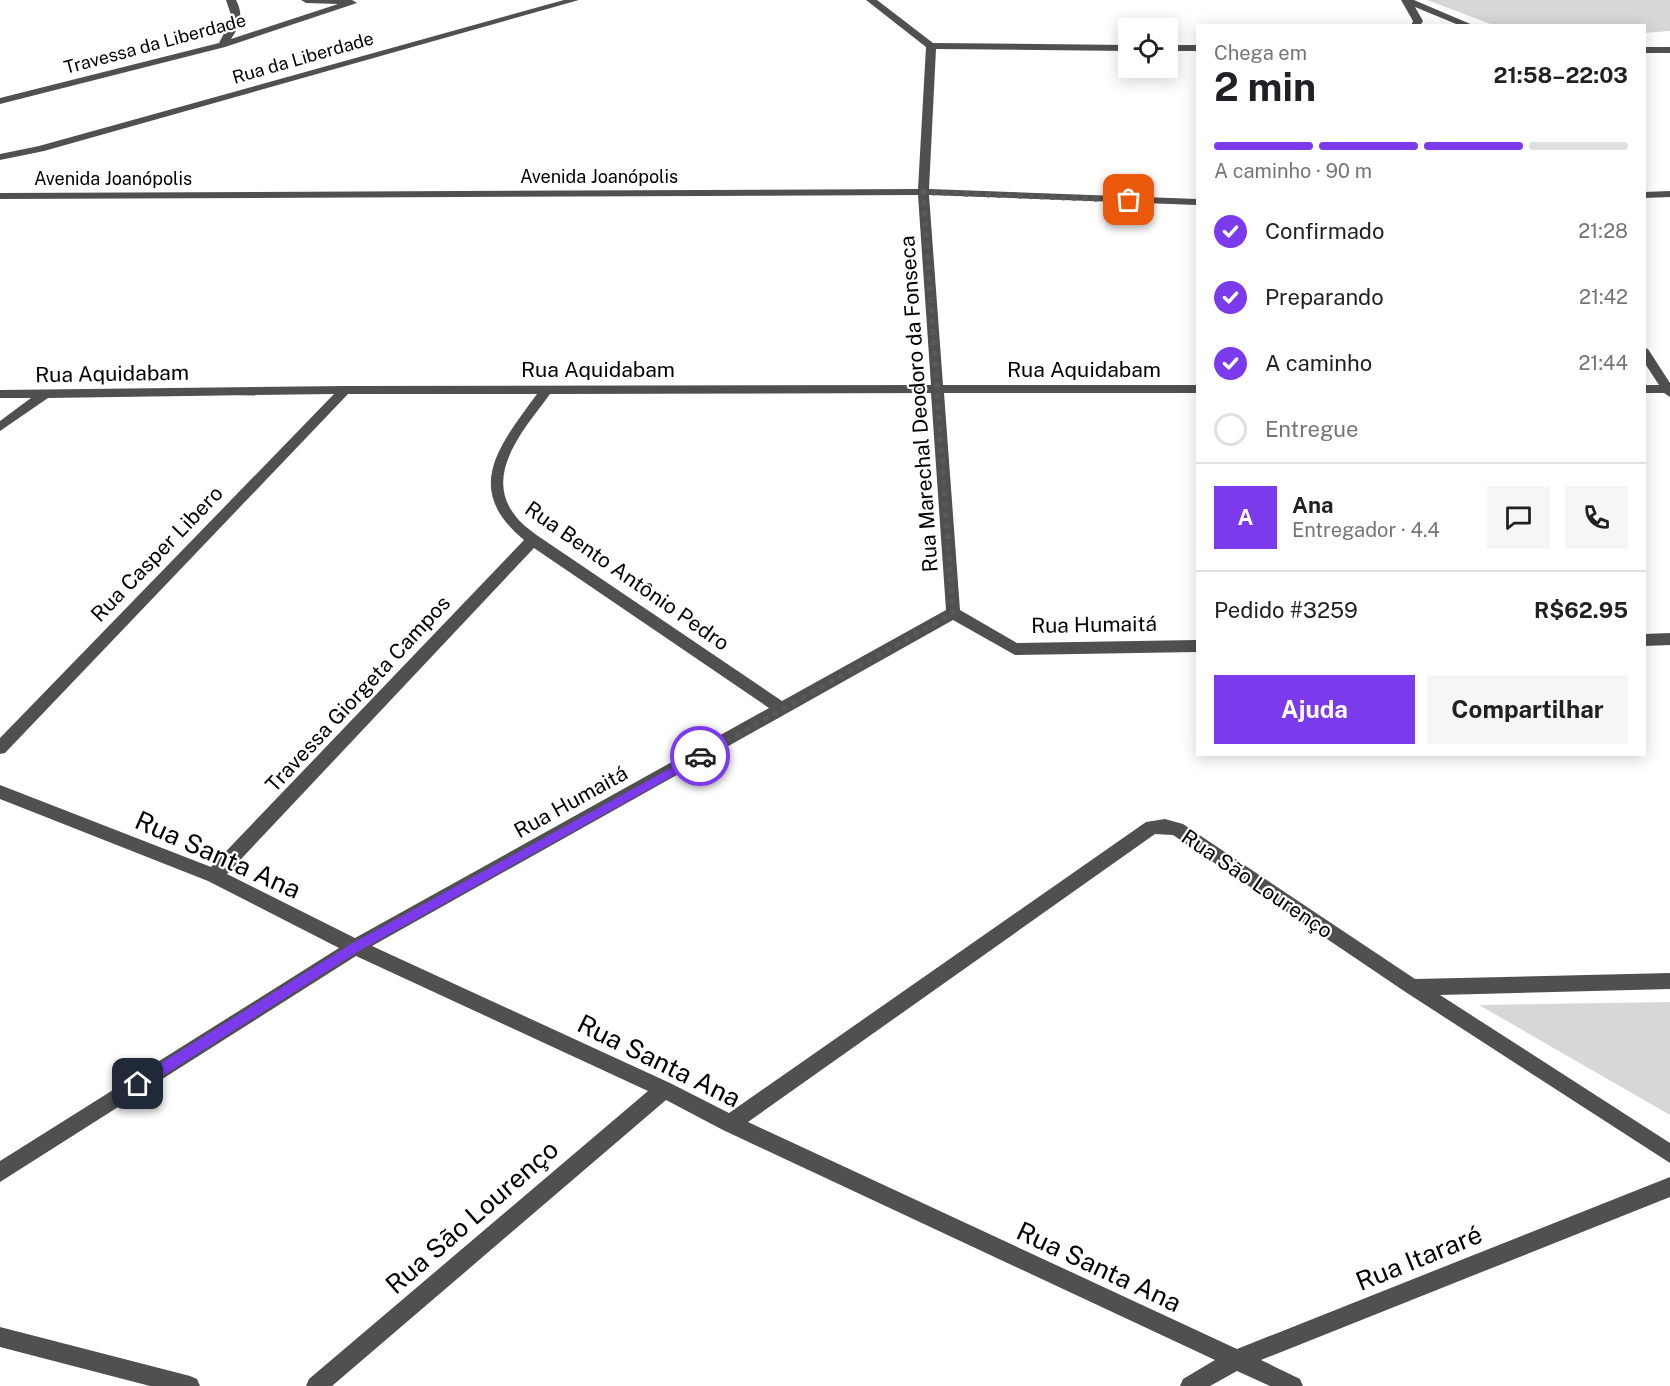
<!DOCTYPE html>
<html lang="pt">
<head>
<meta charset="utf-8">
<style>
	:root { --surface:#fff; --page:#f6f6f6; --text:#202124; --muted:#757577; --line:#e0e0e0; --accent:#7c3aed }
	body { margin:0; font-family:"Public Sans",sans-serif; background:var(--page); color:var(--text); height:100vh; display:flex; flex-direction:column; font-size:22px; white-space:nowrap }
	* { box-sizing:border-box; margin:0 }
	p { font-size:20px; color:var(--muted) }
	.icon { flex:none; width:33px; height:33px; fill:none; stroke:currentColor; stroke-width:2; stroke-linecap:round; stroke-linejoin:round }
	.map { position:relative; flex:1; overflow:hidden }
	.panel { position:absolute; left:1196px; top:24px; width:450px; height:732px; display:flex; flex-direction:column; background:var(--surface); border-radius:0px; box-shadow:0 3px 15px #0003 }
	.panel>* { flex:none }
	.controls { position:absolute; left:1118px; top:18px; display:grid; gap:12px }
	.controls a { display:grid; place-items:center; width:60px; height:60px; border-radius:0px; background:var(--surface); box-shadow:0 3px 15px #0003; font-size:30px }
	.pin { position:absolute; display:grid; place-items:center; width:51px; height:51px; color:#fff; margin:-26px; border-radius:12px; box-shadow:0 3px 9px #0006 }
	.courier { position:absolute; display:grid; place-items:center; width:60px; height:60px; margin:-30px; border:4px solid #7c3aed; border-radius:50%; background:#fff; color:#222; box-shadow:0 2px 8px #0007 }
	.overview em { font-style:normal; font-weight:700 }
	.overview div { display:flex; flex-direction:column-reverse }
	.overview { display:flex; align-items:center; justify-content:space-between; height:102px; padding:0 18px }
	h1 { font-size:39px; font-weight:700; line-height:45px }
	.bar { display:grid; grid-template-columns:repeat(4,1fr); gap:9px 6px; align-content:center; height:72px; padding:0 18px }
	.bar i { height:8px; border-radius:4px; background:var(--line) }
	.bar .selected { background:var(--accent) }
	.bar p { grid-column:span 4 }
	.line { display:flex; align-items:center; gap:15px; padding:0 18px; border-top:2px solid var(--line) }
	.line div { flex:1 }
	.round { display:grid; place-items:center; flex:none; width:63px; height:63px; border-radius:0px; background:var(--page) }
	ol { padding:0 18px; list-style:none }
	li { display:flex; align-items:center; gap:18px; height:66px }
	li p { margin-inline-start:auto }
	li .icon { padding:6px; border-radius:50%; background:var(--accent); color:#fff; stroke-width:4 }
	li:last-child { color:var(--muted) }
	li i { width:33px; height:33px; border:3px solid var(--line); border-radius:50% }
	.action { display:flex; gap:12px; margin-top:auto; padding:12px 18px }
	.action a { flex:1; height:69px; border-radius:0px; background:var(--accent); color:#fff; font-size:24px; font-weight:700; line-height:69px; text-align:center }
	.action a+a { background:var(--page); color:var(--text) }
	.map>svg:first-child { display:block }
	.green { fill:#d7d7d7 }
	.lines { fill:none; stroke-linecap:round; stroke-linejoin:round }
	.minor { fill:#505050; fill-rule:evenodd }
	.route { fill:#7c3aed }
	.done { stroke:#595959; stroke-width:6; stroke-dasharray:0 10.8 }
	.labels { text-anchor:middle; stroke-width:4.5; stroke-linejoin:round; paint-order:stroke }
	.far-street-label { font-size:18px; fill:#000; stroke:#fff }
	.street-label { font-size:21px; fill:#000; stroke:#fff }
	.near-street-label { font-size:26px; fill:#000; stroke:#fff }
</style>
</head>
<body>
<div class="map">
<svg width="1670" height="1386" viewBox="0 0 1670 1386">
	<rect width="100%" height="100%" fill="#fff"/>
	<path class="green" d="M1427,0H1670V31L1644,33V26L1493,25Z
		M1670,1002V1115L1479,1005Z"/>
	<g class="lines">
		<path class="minor" d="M226,0H236C244,15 240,26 231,39L338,4L306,3L301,0H352L357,3L225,47L0,104V98L219,43L232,18Z
			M564,0H579L44,151L0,160V154L39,146Z
			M866,0H877L933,43L1128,45V51L936,49L929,189L1197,199V205L929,195L943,385H1197V393H944L960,610L1017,643L1197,640V652L1015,655L953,620L372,946L670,1083L729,1113L1146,822L1165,819L1183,824L1415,979L1670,973V989L1440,995L1670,1143V1163L1407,993L1173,835L1155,834L748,1122L1237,1349L1670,1177V1197L1261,1360L1300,1379L1303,1386H1270L1237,1371L1210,1386H1180L1183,1379L1215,1360L723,1130L666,1100L332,1386H306L309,1379L648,1091L356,956L0,1182V1161L339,948L208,881L0,799V785L211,867L524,540C462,489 499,446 537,394H348L5,753L0,754V738L334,394L48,398L0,431V421L31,398H0V390L345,386L931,385L918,195L0,199V193L918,189L926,47ZM931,393L946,610L782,701L538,536C530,530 520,523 514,514C483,473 526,427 550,394ZM534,548L769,708L355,938L227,874Z
			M1401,0H1414L1475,26H1461L1415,7L1423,21L1420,26H1411L1413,21Z
			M1167,45H1197V51H1167Z
			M1644,47H1670V53H1644Z
			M1670,191V197L1644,198V192Z
			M1644,348L1648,349L1670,383V397L1664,393H1644V385H1659L1644,362Z
			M1670,633V645L1644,646V634Z
			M0,1327L190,1376L197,1379L200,1386H150L0,1347Z"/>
	</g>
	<path class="route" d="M700,752L703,753V759L359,951L142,1089H134V1080L351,944Z"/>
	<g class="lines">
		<path class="done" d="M700,756L953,613L923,192L1129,200"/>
	</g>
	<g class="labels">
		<g class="far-street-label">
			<text transform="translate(155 44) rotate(-15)" y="6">Travessa da Liberdade</text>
			<text transform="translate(303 58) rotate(-16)" y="6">Rua da Liberdade</text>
			<text x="599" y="183">Avenida Joanópolis</text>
			<text x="113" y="185">Avenida Joanópolis</text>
		</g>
		<g class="street-label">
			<text x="598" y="377">Rua Aquidabam</text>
			<text x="1084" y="377">Rua Aquidabam</text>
			<text transform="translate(112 374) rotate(-1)" y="7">Rua Aquidabam</text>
			<text transform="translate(919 404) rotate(-94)" y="7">Rua Marechal Deodoro da Fonseca</text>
			<text transform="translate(157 554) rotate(-46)" y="7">Rua Casper Libero</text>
			<text transform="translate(627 576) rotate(35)" y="7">Rua Bento Antônio Pedro</text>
			<text transform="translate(1094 625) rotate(-1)" y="7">Rua Humaitá</text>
			<text transform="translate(358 694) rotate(-47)" y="7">Travessa Giorgeta Campos</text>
			<text transform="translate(571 802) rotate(-29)" y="7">Rua Humaitá</text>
			<text transform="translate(1257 884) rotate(34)" y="7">Rua São Lourenço</text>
		</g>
		<g class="near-street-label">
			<text transform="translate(218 855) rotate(24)" y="9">Rua Santa Ana</text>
			<text transform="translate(659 1061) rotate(26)" y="9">Rua Santa Ana</text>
			<text transform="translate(472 1217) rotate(-41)" y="9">Rua São Lourenço</text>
			<text transform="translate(1419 1258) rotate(-22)" y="9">Rua Itararé</text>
			<text transform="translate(1099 1267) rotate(25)" y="9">Rua Santa Ana</text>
		</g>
	</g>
</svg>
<div class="controls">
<a><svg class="icon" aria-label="locate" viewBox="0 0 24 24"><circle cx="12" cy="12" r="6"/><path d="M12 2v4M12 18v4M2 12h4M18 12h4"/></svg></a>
</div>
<div class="pin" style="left:1129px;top:200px;background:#ea580c"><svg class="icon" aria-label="bag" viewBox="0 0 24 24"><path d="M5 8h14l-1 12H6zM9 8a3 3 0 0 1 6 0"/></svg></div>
<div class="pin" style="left:138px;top:1084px;background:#1f2937"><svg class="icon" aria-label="home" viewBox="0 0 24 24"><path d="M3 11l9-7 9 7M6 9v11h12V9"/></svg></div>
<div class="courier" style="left:700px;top:756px"><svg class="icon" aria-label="car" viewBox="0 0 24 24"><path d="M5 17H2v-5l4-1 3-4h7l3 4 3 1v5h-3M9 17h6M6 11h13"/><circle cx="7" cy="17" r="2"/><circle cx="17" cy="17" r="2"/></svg></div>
<section class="panel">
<div class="overview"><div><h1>2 min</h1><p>Chega em</p></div><em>21:58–22:03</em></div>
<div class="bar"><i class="selected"></i><i class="selected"></i><i class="selected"></i><i></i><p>A caminho · 90 m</p></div>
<ol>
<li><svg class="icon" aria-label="check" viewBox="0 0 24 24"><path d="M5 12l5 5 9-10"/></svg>Confirmado<p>21:28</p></li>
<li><svg class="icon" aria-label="check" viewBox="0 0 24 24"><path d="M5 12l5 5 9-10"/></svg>Preparando<p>21:42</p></li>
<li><svg class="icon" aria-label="check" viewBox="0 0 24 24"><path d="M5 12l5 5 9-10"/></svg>A caminho<p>21:44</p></li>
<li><i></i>Entregue</li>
</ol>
<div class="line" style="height:108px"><b class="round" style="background:var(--accent);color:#fff">A</b><div><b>Ana</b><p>Entregador · 4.4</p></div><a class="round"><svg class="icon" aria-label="chat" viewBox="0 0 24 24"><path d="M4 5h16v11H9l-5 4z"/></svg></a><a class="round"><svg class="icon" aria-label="phone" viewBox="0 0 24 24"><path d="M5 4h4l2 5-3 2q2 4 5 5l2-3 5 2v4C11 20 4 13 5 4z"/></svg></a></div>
<div class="line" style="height:78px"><div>Pedido #3259</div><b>R$62.95</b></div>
<div class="action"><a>Ajuda</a><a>Compartilhar</a></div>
</section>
</div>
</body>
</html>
